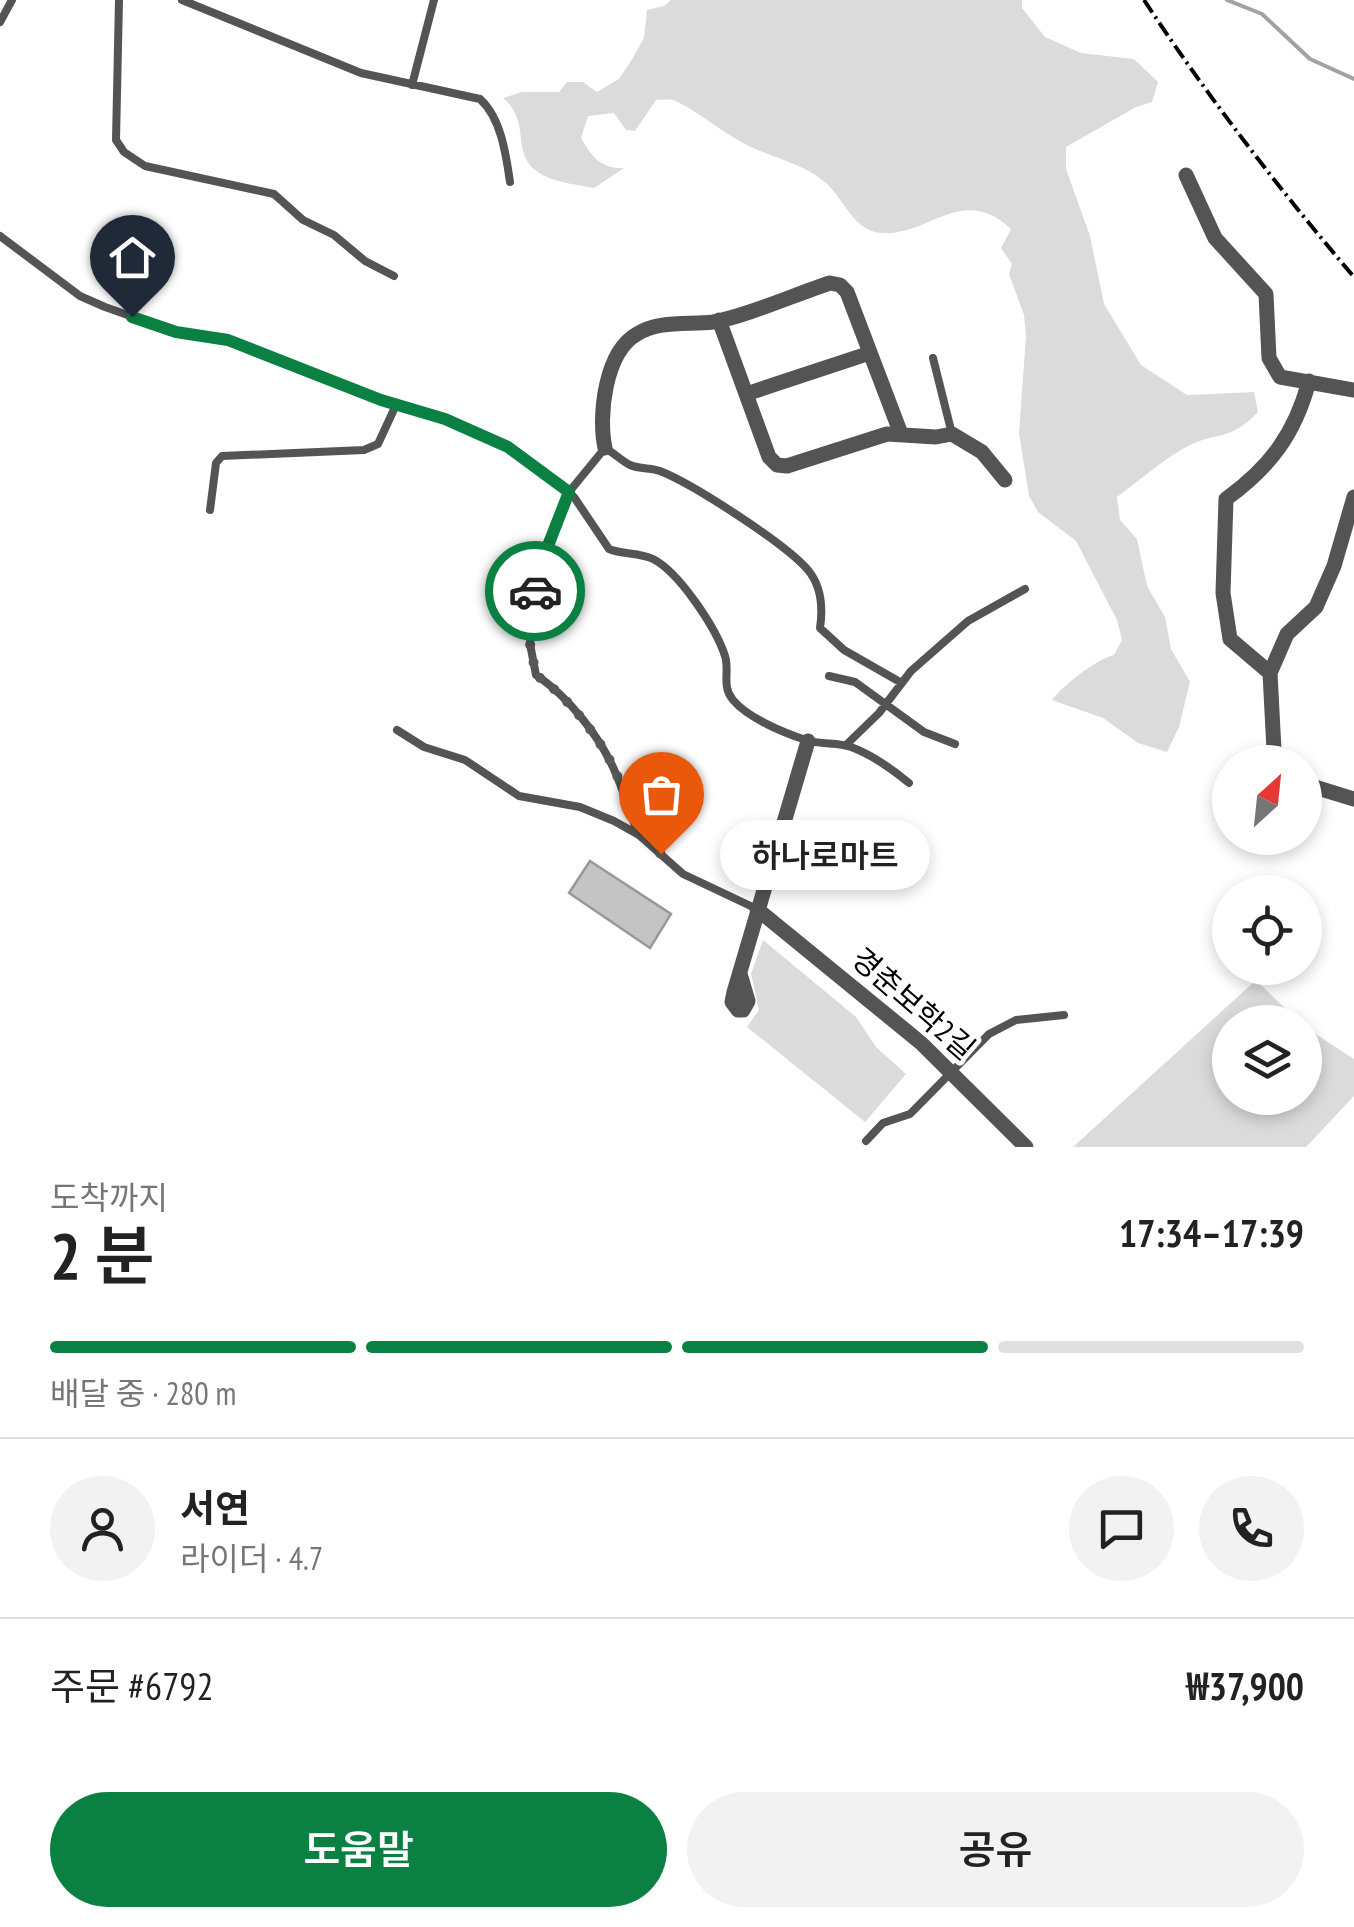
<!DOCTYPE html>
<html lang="ko">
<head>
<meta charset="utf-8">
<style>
	:root { --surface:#fff; --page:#f2f2f2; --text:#222; --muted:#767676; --line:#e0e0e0; --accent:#0b8043 }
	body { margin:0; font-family:"PT Sans Narrow","Noto Sans KR",sans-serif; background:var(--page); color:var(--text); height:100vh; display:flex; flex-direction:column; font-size:38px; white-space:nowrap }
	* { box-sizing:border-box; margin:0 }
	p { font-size:32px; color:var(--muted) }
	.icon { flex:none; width:55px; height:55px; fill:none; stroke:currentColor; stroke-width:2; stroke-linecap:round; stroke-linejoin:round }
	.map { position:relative; height:1147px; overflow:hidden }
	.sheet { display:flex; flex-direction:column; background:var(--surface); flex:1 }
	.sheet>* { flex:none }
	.needle { width:65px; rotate:27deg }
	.fabs { position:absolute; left:1212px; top:745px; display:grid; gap:20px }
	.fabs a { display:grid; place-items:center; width:110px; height:110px; border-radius:50%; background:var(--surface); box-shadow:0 5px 15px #0003; font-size:50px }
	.pin { position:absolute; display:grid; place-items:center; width:85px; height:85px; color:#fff; margin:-102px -42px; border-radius:50% 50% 50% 0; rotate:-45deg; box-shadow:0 0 10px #0007 }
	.pin .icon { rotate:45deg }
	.courier { position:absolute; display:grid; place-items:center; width:100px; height:100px; margin:-50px; border:8px solid #0b8043; border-radius:50%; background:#fff; color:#222; box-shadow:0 2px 12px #0007 }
	.bubble { position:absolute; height:70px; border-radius:35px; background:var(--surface); box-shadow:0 5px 15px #0003; font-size:32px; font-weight:600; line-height:70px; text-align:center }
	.summary em { font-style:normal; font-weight:600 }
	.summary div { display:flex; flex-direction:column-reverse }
	.summary { display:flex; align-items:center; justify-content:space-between; height:170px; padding:0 50px }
	h1 { font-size:65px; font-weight:600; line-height:75px }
	.bar { display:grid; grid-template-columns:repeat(4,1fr); gap:15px 10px; align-content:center; height:120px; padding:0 50px }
	.bar i { height:12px; border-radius:8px; background:var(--line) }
	.bar .active { background:var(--accent) }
	.bar p { grid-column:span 4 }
	.line { display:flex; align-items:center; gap:25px; padding:0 50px; border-top:2px solid var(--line) }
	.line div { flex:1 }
	.round { display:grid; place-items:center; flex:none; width:105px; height:105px; border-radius:52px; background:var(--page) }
	.action { display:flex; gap:20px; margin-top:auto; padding:20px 50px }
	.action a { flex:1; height:115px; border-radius:60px; background:var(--accent); color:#fff; font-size:40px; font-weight:600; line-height:115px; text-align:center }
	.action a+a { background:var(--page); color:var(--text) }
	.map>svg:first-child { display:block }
	.green { fill:#dbdbdb }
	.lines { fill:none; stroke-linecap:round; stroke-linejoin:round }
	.stream { stroke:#a2a2a2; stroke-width:4 }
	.building { fill:#c4c4c4; stroke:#989898; stroke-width:2.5 }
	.service { stroke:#545454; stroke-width:8 }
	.minor { stroke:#545454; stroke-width:15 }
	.rail { stroke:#000; stroke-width:4; stroke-dasharray:15 5 2.5 5; stroke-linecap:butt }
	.done { stroke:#595959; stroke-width:10; stroke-dasharray:0 18 }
	.route { stroke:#0b8043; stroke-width:12 }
	.labels { text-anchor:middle; stroke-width:9; stroke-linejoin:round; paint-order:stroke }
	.street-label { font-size:30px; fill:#000; stroke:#fff }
</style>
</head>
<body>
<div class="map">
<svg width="1354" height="1147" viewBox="0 0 1354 1147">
	<rect width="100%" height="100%" fill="#fff"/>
	<path class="green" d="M671,0H1022V8L1045,37L1081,53L1134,59L1158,82L1152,102L1136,107L1066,147V169L1090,236L1104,304L1141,365L1187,395L1254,392L1258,412C1229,442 1218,431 1188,446C1163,459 1139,481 1117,497L1120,520L1137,539L1147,586L1165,617L1171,649L1190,682L1179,727L1167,752L1138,743L1103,718L1052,700C1063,685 1097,659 1114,655L1122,640L1117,620L1076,541L1038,512L1029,496L1019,433L1026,336L1024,315L1009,274L1012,264L1001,248L1011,229C963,183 929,236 882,233C854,232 844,199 826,183C802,162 771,158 743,143C721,131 701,114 678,102C671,98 664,100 656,100L635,131L626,130L614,113L588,116L581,138C592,157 601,169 624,168L594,188C579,185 560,183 547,177C505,158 535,125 503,98L522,92H559L567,82H583L597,92L619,79L631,61L644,38L647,10L664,6Z
		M763,940L856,1017L876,1047L906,1074L865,1122L747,1027L759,1010L751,974Z
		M1256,980L1299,1022H1230V1098H1305V1027L1354,1059V1096L1306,1147H1073Z"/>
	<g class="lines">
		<path class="stream" d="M1227,0L1262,14L1310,59L1354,79"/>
	</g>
	<path class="building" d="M590,861L671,914L650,948L569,893Z"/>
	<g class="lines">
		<path class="service" d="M119,0L116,140L124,152L145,166L274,194L303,220L334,235L365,261L394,276
			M182,0L361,73L480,99C501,118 506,154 510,182
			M0,22L12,0
			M412,85L434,0
			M0,236L80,296L105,307L176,332L228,340L381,400L445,419L507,447L561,484L574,497L609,549C623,555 638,552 653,559C679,572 716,628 725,656C730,671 721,686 733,700C748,718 784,733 806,740C821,745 837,742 851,747C873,755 892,769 909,783
			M933,358L952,434
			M210,510L216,463L222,456L364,450L378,444L396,405
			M829,676L855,682L924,732L955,744
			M397,730L424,747L465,760L519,796L580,807L614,821L639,835L683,874L757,909
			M846,745L879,713L911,671L968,621L1025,589
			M639,835C630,815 625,794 616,774C601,738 569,697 536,675L530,644L535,588L542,561L569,492L605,448C614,453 622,461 630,465C639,469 651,468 660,471C693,484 786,544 808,570C822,587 823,608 820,628L844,650L900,682
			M866,1141L883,1123L910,1114L989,1034L1016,1020L1064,1015"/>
		<path class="minor" d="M1186,175L1215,238L1266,294L1269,358L1280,377L1354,390
			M719,320L769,457L777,465L787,466L887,434L936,437L952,434L982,452L1005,480
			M746,394L870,353
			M605,448C598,416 605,352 637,334C659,320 688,325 713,322C747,316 796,294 830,283L840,285L847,292L901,434
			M1270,673L1230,639L1223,593L1226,499C1270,467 1295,434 1309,381
			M1279,762L1274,750L1270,673L1287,634L1316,607L1334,566L1354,497
			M1305,784L1354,799
			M757,909L921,1043L1026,1147
			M740,974L748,1001L743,1010H738L732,1002L734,992L808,741"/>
		<path class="rail" d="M1144,0C1208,97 1279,189 1354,277"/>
	</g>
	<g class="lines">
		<path class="done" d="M535,591L530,644L536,675C568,697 600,737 616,773C633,811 627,824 661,854"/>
		<path class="route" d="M132,317L176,332L228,340L381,400L445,419L508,447L569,492L542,561L535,591"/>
	</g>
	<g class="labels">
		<g class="street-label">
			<text transform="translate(913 1004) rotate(41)" y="10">경춘보학2길</text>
		</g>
	</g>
</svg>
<div class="fabs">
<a><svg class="needle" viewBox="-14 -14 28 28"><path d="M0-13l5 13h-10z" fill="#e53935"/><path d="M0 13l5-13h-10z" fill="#767676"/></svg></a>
<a><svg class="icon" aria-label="locate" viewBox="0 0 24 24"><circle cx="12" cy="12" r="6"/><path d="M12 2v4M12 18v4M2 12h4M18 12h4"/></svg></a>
<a><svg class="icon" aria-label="layers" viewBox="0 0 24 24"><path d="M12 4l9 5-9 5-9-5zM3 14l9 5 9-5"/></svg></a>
</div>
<div class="pin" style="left:661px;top:854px;background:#ea580c"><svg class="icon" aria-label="bag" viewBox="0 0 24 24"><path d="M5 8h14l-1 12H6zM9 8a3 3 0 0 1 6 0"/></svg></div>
<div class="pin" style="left:132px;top:317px;background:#1f2937"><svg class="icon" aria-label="home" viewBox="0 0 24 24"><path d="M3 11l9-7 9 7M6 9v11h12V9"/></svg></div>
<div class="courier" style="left:535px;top:591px"><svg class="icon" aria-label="car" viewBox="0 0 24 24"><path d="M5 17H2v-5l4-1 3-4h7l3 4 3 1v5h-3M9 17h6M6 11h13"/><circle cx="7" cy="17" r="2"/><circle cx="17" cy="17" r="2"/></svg></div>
<div class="bubble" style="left:720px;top:820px;width:210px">하나로마트</div>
</div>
<section class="sheet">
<div class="summary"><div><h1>2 분</h1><p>도착까지</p></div><em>17:34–17:39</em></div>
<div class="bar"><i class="active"></i><i class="active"></i><i class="active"></i><i></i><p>배달 중 · 280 m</p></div>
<div class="line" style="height:180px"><a class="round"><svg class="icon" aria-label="person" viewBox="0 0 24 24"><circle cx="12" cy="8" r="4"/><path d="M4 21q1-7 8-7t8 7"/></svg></a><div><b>서연</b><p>라이더 · 4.7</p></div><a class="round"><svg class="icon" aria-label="chat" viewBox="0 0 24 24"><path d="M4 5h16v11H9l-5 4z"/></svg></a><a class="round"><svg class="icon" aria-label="phone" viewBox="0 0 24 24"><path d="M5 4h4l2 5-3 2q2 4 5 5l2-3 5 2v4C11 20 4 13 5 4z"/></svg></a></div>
<div class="line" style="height:130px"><div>주문 #6792</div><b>₩37,900</b></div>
<div class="action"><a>도움말</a><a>공유</a></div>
</section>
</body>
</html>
